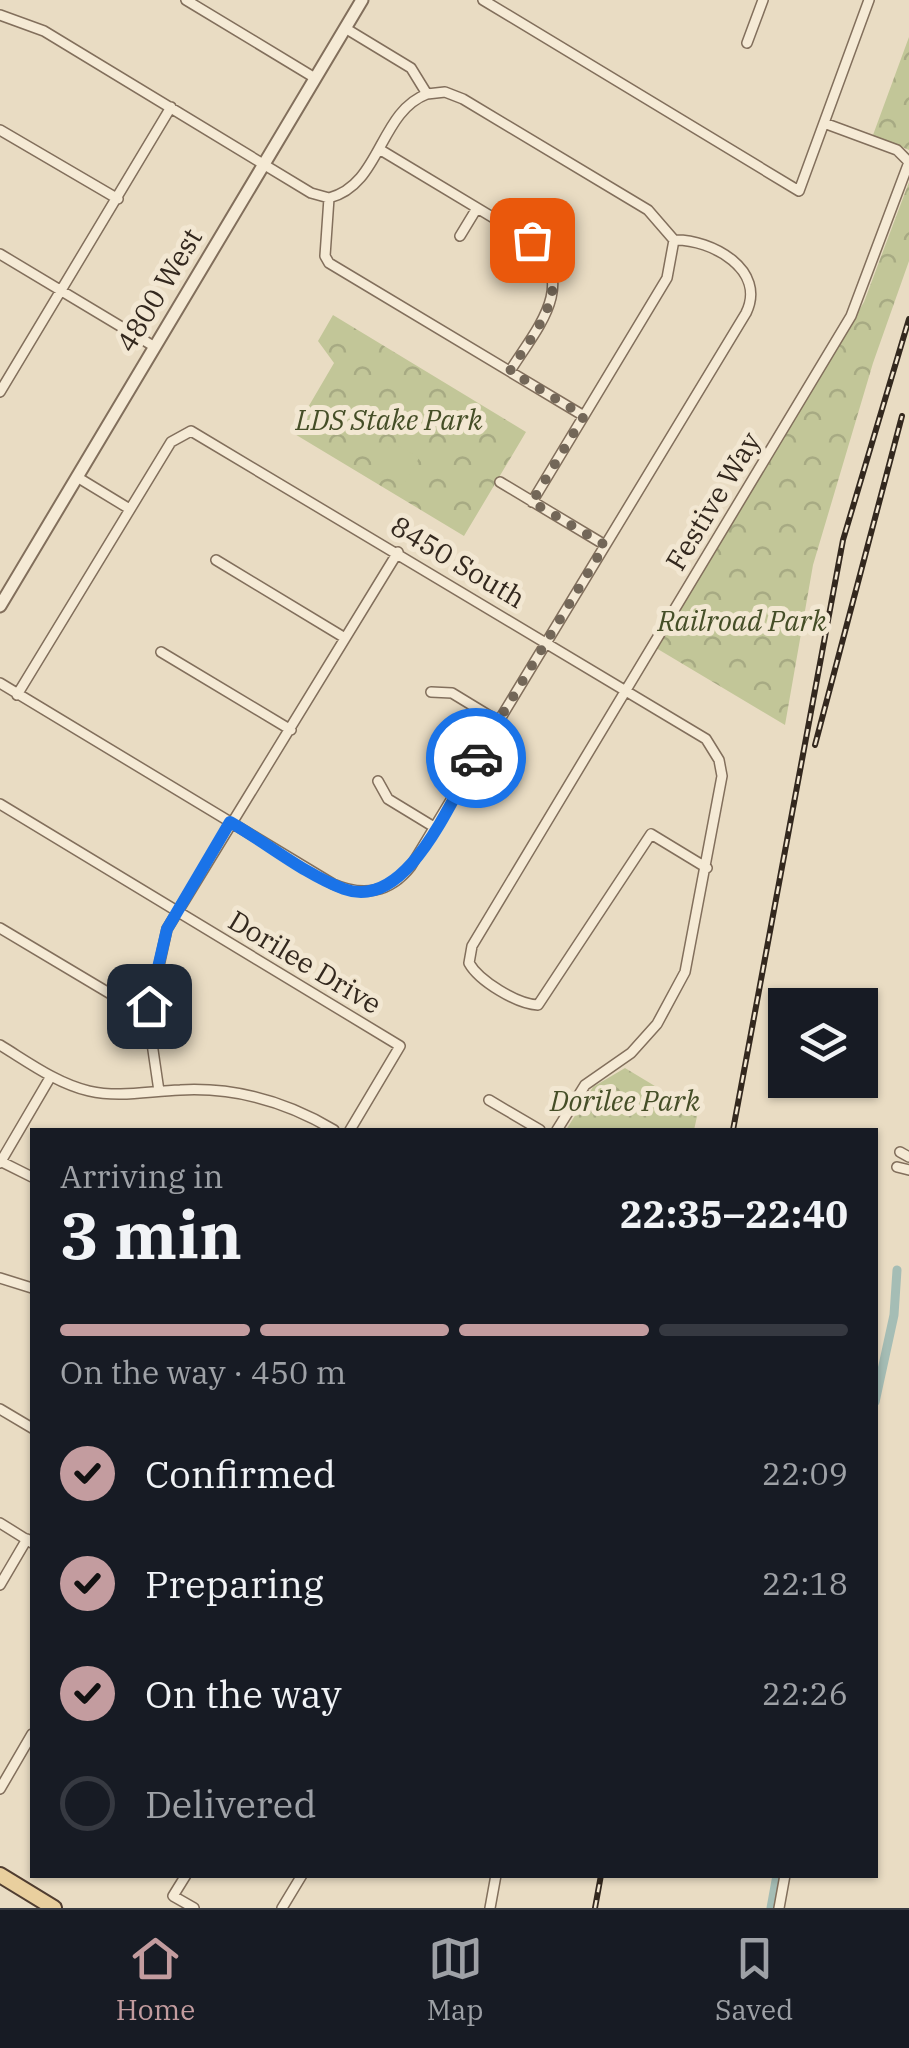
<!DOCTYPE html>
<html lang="en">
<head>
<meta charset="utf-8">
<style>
	:root { --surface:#171b24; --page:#242831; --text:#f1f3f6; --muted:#9ea1a6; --line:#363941; --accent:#c39c9f }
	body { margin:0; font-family:"IBM Plex Serif",serif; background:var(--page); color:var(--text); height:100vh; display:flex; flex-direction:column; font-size:38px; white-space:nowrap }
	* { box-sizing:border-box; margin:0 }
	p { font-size:32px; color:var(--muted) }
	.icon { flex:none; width:55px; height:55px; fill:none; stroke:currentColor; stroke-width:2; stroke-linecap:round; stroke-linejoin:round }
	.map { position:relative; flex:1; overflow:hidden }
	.panel { position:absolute; left:30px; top:1128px; width:848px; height:750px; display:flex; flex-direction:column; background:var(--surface); border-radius:0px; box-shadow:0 2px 8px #0004 }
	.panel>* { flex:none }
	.controls { position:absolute; left:768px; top:988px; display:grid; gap:20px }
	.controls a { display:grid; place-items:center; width:110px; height:110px; border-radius:0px; background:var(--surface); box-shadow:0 2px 8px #0004; font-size:50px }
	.pin { position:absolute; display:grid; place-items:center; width:85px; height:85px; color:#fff; margin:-42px; border-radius:20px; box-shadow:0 5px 15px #0006 }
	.courier { position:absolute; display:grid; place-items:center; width:100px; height:100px; margin:-50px; border:8px solid #1a73e8; border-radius:50%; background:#fff; color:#222; box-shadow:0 2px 12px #0007 }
	.overview em { font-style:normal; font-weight:700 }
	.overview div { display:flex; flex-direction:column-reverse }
	.overview { display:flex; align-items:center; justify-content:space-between; height:170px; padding:0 30px }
	h1 { font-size:65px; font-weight:700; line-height:75px }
	.bar { display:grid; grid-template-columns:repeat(4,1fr); gap:15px 10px; align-content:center; height:120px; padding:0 30px }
	.bar i { height:12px; border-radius:8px; background:var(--line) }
	.bar .on { background:var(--accent) }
	.bar p { grid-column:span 4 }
	ol { padding:0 30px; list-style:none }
	li { display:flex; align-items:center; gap:30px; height:110px }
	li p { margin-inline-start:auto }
	li .icon { padding:10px; border-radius:50%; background:var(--accent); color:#111; stroke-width:4 }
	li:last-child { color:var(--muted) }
	li i { width:55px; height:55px; border:5px solid var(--line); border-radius:50% }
	.tabs { display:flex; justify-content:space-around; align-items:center; height:140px; border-top:2px solid var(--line); background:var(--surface); font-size:28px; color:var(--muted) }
	.tabs a { display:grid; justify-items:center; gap:5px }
	.tabs .on { color:var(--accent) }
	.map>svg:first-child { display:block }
	.park { fill:url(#park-crowns) }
	.pitch { fill:#c2c698 }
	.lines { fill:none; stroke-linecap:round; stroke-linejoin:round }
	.canal { stroke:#a5bdb5; stroke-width:9 }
	.minor-casing { stroke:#826f5c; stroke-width:12 }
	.tertiary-casing { stroke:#826f5c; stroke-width:15 }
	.primary-casing { stroke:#503d30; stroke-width:18 }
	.minor { stroke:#f5ead5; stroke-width:9 }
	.tertiary { stroke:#f5ead5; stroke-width:11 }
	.primary { stroke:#e9cf9e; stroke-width:14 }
	.rail-casing { stroke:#33281e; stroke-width:6 }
	.rail { stroke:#f2e7d2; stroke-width:2.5; stroke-dasharray:8; stroke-linecap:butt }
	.done { stroke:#736758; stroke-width:10; stroke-dasharray:0 18 }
	.route { stroke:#1a73e8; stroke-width:12 }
	.labels { text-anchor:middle; stroke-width:10; stroke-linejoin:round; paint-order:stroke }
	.street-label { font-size:28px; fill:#33281e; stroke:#f2e7d2 }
	.park-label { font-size:28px; font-style:italic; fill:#454e27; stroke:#f2e7d2 }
</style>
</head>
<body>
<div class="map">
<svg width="909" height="1908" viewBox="0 0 909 1908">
	<defs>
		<pattern id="park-crowns" width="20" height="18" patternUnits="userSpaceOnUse" patternTransform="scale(2.5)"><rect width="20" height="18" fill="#c2c698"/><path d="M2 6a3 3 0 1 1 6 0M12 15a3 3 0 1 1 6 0" fill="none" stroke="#a7aa83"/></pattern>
	</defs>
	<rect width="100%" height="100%" fill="#e9dcc3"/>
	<path class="park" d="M909,37V150L873,135Z
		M909,182V261L873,363L813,565L785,725L656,648L864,302Z
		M333,315L526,432L464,536L293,433L334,363L318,341Z
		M625,1068L698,1112L694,1130H566L593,1087Z"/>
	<path class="pitch" d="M392,442L419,458L403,486L379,472L378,465Z"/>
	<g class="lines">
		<path class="canal" d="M875,1402L894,1315L897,1270
			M771,1908L777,1875"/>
		<defs>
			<path id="minor" d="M186,0L315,78
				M483,0L799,191L869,0
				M0,15L44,31L311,193L329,198
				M747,43L763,0
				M0,130L118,199
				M379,149L532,241C578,285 537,328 510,371
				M329,198L325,256L329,263L584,416
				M329,198C381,185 379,112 427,94
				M460,236L477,208
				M0,254L155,347
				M0,392L171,107
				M77,477L128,508
				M500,482L605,545
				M532,502L667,278L674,240
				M216,560L345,638
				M161,652L291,730
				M0,683L333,884C363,897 390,893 411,866L746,313C767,270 712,239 674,240L648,210L463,99L445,92L427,94L411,68L345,28
				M431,692L452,693L498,721
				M17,695L171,442L191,431L706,739L719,760L722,776L685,972L657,1024L631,1053L585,1085L557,1130
				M378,781L388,799L434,827
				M0,804L400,1046L350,1130
				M707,868L651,834L538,1005C517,1004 479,981 469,963L472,946L851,316L909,162L897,150L824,123
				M0,928L114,996L149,1006
				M0,1045C28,1062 56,1083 89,1091C120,1098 149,1091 180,1090C235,1087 287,1102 334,1130
				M159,1091L148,1016L167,929L398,552
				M489,1100L540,1130
				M900,1152L909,1157
				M0,1161L32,1177
				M0,1163L51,1076
				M897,1167L909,1170
				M0,1278L32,1288
				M0,1409L32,1428
				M0,1523L32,1543
				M0,1585L27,1539
				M0,1789L32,1734
				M186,1875L173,1896L194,1908
				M282,1908L302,1875
				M490,1908L496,1875
				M779,1908L785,1875"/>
			<path id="tertiary" d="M0,606L362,0"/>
			<path id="primary" d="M0,1875L54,1908"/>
		</defs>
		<use href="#minor" class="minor-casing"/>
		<use href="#tertiary" class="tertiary-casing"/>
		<use href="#primary" class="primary-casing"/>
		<use href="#minor" class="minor"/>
		<use href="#tertiary" class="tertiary"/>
		<use href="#primary" class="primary"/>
		<defs>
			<path id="rail" d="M815,745L902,416
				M733,1130L843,540L909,319
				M595,1908L601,1875"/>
		</defs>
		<use href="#rail" class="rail-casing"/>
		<use href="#rail" class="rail"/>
	</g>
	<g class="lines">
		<path class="done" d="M476,758L605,545L532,502L584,416L510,371C537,328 578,284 532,240"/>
		<path class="route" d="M149,1006L167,929L230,822C267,843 304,874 344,889C407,912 450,801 476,758"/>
	</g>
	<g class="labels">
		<g class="street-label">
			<text transform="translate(159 290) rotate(-59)" y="10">4800 West</text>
			<text transform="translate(713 501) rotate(-59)" y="10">Festive Way</text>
			<text transform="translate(458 562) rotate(31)" y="10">8450 South</text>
			<text transform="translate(305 962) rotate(31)" y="10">Dorilee Drive</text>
		</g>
		<g class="park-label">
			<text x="389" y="430">LDS Stake Park</text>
			<text x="742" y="631">Railroad Park</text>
			<text x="625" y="1111">Dorilee Park</text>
		</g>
	</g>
</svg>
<div class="controls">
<a><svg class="icon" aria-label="layers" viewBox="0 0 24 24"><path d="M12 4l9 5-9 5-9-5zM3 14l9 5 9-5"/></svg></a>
</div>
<div class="pin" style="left:532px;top:240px;background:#ea580c"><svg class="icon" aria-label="bag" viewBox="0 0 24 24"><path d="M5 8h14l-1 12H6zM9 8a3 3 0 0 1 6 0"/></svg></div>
<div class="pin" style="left:149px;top:1006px;background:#1f2937"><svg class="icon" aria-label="home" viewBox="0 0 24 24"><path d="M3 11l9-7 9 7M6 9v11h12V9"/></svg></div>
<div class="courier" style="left:476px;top:758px"><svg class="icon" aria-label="car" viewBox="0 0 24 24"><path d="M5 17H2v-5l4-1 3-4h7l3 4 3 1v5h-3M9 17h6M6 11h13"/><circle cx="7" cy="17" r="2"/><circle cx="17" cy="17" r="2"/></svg></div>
<section class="panel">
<div class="overview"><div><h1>3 min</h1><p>Arriving in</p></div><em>22:35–22:40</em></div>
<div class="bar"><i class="on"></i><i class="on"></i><i class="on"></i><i></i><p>On the way · 450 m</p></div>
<ol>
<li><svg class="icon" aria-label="check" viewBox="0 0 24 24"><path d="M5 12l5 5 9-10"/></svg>Confirmed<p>22:09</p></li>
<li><svg class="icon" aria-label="check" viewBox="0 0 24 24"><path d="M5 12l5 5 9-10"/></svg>Preparing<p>22:18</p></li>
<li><svg class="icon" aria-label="check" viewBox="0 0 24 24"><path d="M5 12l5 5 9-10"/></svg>On the way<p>22:26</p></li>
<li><i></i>Delivered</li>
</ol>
</section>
</div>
<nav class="tabs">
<a class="on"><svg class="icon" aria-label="home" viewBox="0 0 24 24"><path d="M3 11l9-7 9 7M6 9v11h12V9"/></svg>Home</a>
<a><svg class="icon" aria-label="map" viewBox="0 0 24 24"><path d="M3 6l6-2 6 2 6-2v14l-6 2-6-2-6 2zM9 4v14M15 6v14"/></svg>Map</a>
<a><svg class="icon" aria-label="saved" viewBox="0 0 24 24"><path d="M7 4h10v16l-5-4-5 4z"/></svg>Saved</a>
</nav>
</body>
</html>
